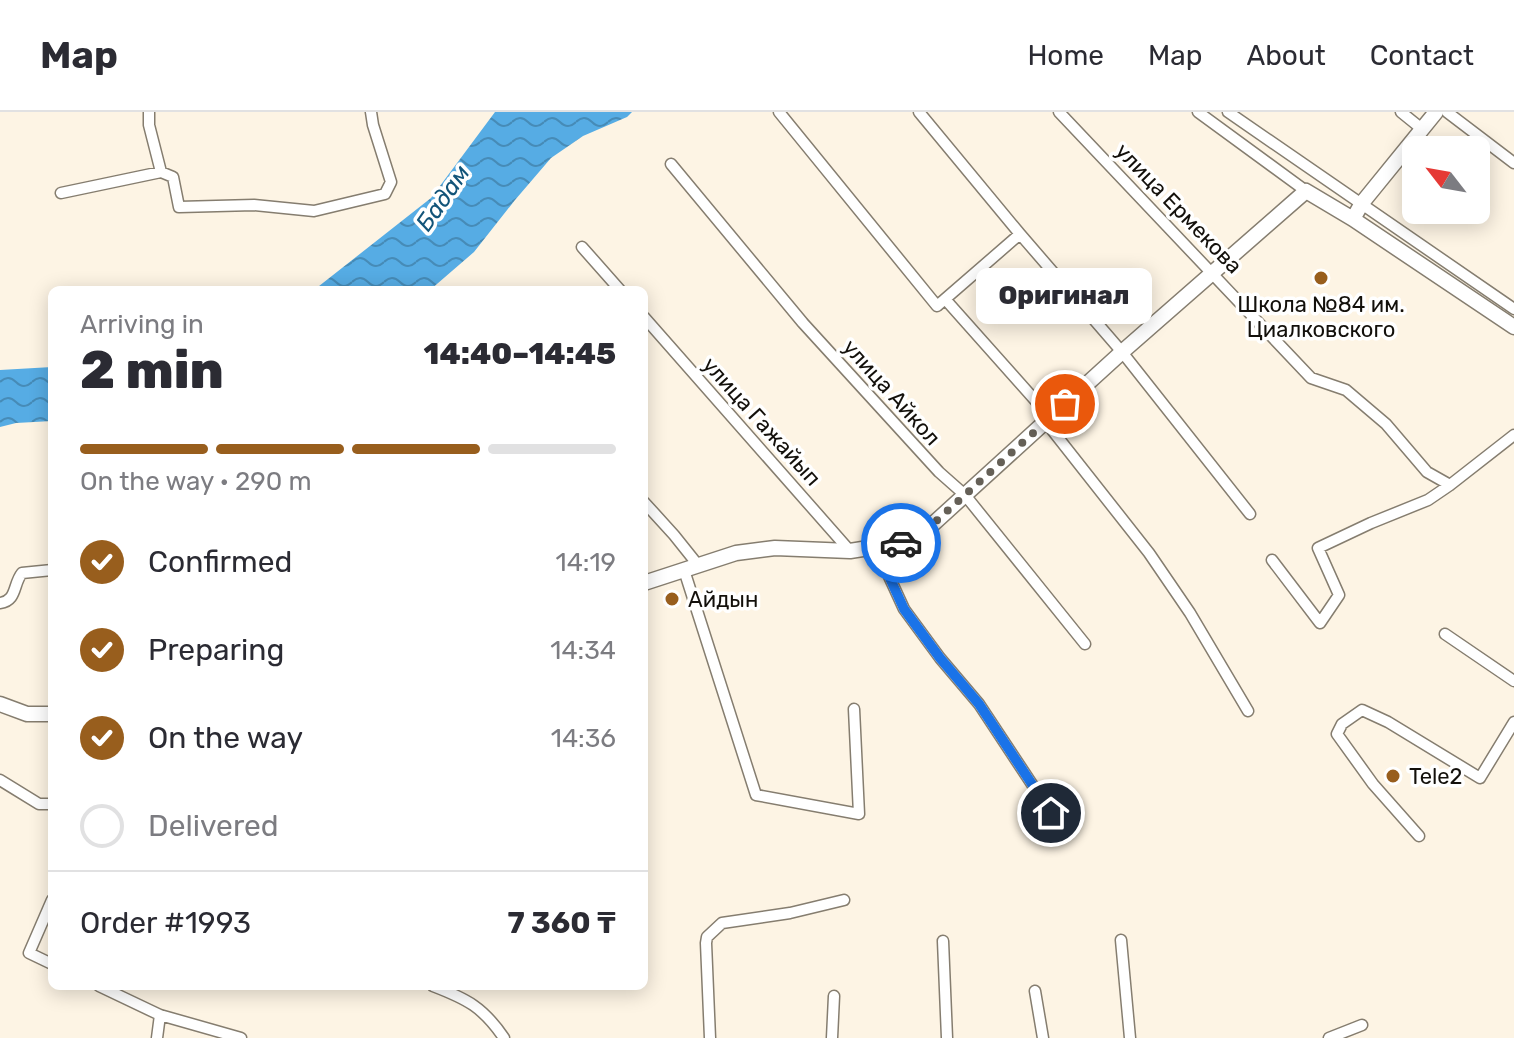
<!DOCTYPE html>
<html lang="en">
<head>
<meta charset="utf-8">
<style>
	:root { --surface:#fff; --page:#f7f7f7; --text:#2b2b33; --muted:#7c7c81; --line:#e1e1e2; --accent:#985e1d }
	body { margin:0; font-family:Rubik,sans-serif; background:var(--page); color:var(--text); height:100vh; display:flex; flex-direction:column; font-size:30px; white-space:nowrap }
	* { box-sizing:border-box; margin:0 }
	p { font-size:26px; color:var(--muted) }
	.icon { flex:none; width:44px; height:44px; fill:none; stroke:currentColor; stroke-width:2; stroke-linecap:round; stroke-linejoin:round }
	.map { position:relative; flex:1; overflow:hidden }
	.drawer { position:absolute; left:48px; top:174px; width:600px; height:704px; display:flex; flex-direction:column; background:var(--surface); border-radius:12px; box-shadow:0 4px 20px #0003 }
	.drawer>* { flex:none }
	.needle { width:52px; rotate:301deg }
	.controls { position:absolute; left:1402px; top:24px; display:grid; gap:16px }
	.controls a { display:grid; place-items:center; width:88px; height:88px; border-radius:12px; background:var(--surface); box-shadow:0 4px 20px #0003; font-size:40px }
	.pin { position:absolute; display:grid; place-items:center; width:68px; height:68px; color:#fff; margin:-34px; border:4px solid #fff; border-radius:50%; box-shadow:0 2px 8px #0007 }
	.courier { position:absolute; display:grid; place-items:center; width:80px; height:80px; margin:-40px; border:6px solid #1a73e8; border-radius:50%; background:#fff; color:#222; box-shadow:0 2px 10px #0007 }
	.bubble { position:absolute; height:56px; border-radius:12px; background:var(--surface); box-shadow:0 4px 20px #0003; font-size:26px; font-weight:800; line-height:56px; text-align:center }
	.headline em { font-style:normal; font-weight:800 }
	.headline div { display:flex; flex-direction:column-reverse }
	.headline { display:flex; align-items:center; justify-content:space-between; height:136px; padding:0 32px }
	h1 { font-size:52px; font-weight:800; line-height:60px }
	.bar { display:grid; grid-template-columns:repeat(4,1fr); gap:12px 8px; align-content:center; height:96px; padding:0 32px }
	.bar i { height:10px; border-radius:6px; background:var(--line) }
	.bar .current { background:var(--accent) }
	.bar p { grid-column:span 4 }
	.line { display:flex; align-items:center; gap:20px; padding:0 32px; border-top:2px solid var(--line) }
	.line div { flex:1 }
	ol { padding:0 32px; list-style:none }
	li { display:flex; align-items:center; gap:24px; height:88px }
	li p { margin-inline-start:auto }
	li .icon { padding:8px; border-radius:50%; background:var(--accent); color:#fff; stroke-width:4 }
	li:last-child { color:var(--muted) }
	li i { width:44px; height:44px; border:4px solid var(--line); border-radius:50% }
	header { display:flex; align-items:center; gap:48px; box-sizing:border-box; height:112px; padding:0 40px; background:var(--surface); border-bottom:2px solid var(--line) }
	header strong { font-size:38px }
	nav { display:flex; gap:44px; margin-inline-start:auto; font-size:28px }
	.map>svg:first-child { display:block }
	.water { fill:url(#water-waves) }
	.lines { fill:none; stroke-linecap:round; stroke-linejoin:round }
	.street-casing { stroke:#857d6f; stroke-width:13 }
	.secondary-casing { stroke:#857d6f; stroke-width:17 }
	.street { stroke:#fff; stroke-width:10 }
	.secondary { stroke:#fff; stroke-width:14 }
	.done { stroke:#656057; stroke-width:8; stroke-dasharray:0 14.4 }
	.route { stroke:#1a73e8; stroke-width:10 }
	.poi-dot { fill:#985e1d; stroke:#fff; stroke-width:3 }
	.labels { text-anchor:middle; stroke-width:7; stroke-linejoin:round; paint-order:stroke }
	.street-label { font-size:22px; fill:#13100b; stroke:#fff }
	.poi-label { font-size:22px; fill:#13100b; stroke:#fff; text-anchor:start }
	.water-label { font-size:24px; font-style:italic; fill:#125479; stroke:#fff }
</style>
</head>
<body>
<header>
<strong>Map</strong>
<nav><a>Home</a><a>Map</a><a>About</a><a>Contact</a></nav>
</header>
<div class="map">
<svg width="1514" height="926" viewBox="0 0 1514 926">
	<defs>
		<pattern id="water-waves" width="16" height="10" patternUnits="userSpaceOnUse" patternTransform="scale(2)"><rect width="16" height="10" fill="#56ace4"/><path d="M0 5q4-4 8 0t8 0" fill="none" stroke="#468bb7"/></pattern>
	</defs>
	<rect width="100%" height="100%" fill="#fdf4e4"/>
	<path class="water" d="M495,0H632L627,5L583,24L551,46L515,88L474,140L430,178H314L431,86Z
		M52,255V309L16,311L0,315V258Z"/>
	<g class="lines">
		<defs>
			<path id="street" d="M149,0V13L161,60
				M779,0L937,194L1020,122
				M919,0L1020,122L1122,240L1250,402
				M1059,0L1311,266L1346,278L1386,312L1427,360L1450,373
				M1198,0L1306,79
				M1228,0L1514,197
				M1401,0L1422,17
				M1447,0L1514,51
				M671,52L803,211L939,360L965,383L1085,532
				M61,81L161,60L173,65L179,95L254,93L314,99L385,82L391,70L373,13L371,0
				M582,135L620,178
				M945,187L1050,305
				M644,205L850,439
				M1045,309L1149,441L1190,501L1248,599
				M644,390L674,423L698,453
				M876,436L904,497L940,546L979,592L1051,701
				M1272,448L1320,511L1339,483L1318,436L1371,411L1428,388L1450,373L1514,323
				M684,458L756,683L859,702L854,597
				M0,491C17,489 13,472 22,461L52,458
				M1445,522L1514,569
				M0,668L39,692H52
				M1419,724L1373,672L1337,622L1342,612L1362,598L1388,610L1480,666L1514,610
				M52,788L29,841L52,852
				M1121,828L1130,926
				M943,829L947,926
				M99,874L160,903L241,926
				M433,874C467,887 483,895 504,926
				M1035,879L1043,926
				M157,926L160,903
				M710,926L706,831L707,825L722,811L790,801L844,788
				M832,926L834,884
				M1329,926L1362,913"/>
			<path id="secondary" d="M1353,107L1362,91L1436,0
				M644,471L736,441L775,436L850,439L900,431L922,422L1122,240L1306,79L1353,107L1514,215
				M0,592L27,602H52"/>
		</defs>
		<use href="#street" class="street-casing"/>
		<use href="#secondary" class="secondary-casing"/>
		<use href="#street" class="street"/>
		<use href="#secondary" class="secondary"/>
	</g>
	<g class="lines">
		<path class="done" d="M901,431L922,422L1065,292"/>
		<path class="route" d="M901,431L876,436L904,497L940,546L979,592L1051,701"/>
	</g>
	<g class="poi-dot">
		<circle cx="1321" cy="166" r="8"/>
		<circle cx="672" cy="487" r="8"/>
		<circle cx="1393" cy="664" r="8"/>
	</g>
	<g class="labels">
		<g class="street-label">
			<text transform="translate(1179 96) rotate(46)" y="8">улица Ермекова</text>
			<text transform="translate(892 280) rotate(48)" y="8">улица Айкол</text>
			<text transform="translate(762 309) rotate(48)" y="8">улица Гажайып</text>
		</g>
		<g class="poi-label">
			<text x="1321" y="200" text-anchor="middle">Школа №84 им.<tspan x="1321" dy="25">Циалковского</tspan></text>
			<text x="688" y="495">Айдын</text>
			<text x="1409" y="672">Tele2</text>
		</g>
		<g class="water-label">
			<text transform="translate(443 86) rotate(-55)" y="8">Бадам</text>
		</g>
	</g>
</svg>
<div class="controls">
<a><svg class="needle" viewBox="-14 -14 28 28"><path d="M0-13l5 13h-10z" fill="#e53935"/><path d="M0 13l5-13h-10z" fill="#7c7c81"/></svg></a>
</div>
<div class="pin" style="left:1065px;top:292px;background:#ea580c"><svg class="icon" aria-label="bag" viewBox="0 0 24 24"><path d="M5 8h14l-1 12H6zM9 8a3 3 0 0 1 6 0"/></svg></div>
<div class="pin" style="left:1051px;top:701px;background:#1f2937"><svg class="icon" aria-label="home" viewBox="0 0 24 24"><path d="M3 11l9-7 9 7M6 9v11h12V9"/></svg></div>
<div class="courier" style="left:901px;top:431px"><svg class="icon" aria-label="car" viewBox="0 0 24 24"><path d="M5 17H2v-5l4-1 3-4h7l3 4 3 1v5h-3M9 17h6M6 11h13"/><circle cx="7" cy="17" r="2"/><circle cx="17" cy="17" r="2"/></svg></div>
<div class="bubble" style="left:976px;top:156px;width:176px">Оригинал</div>
<section class="drawer">
<div class="headline"><div><h1>2 min</h1><p>Arriving in</p></div><em>14:40–14:45</em></div>
<div class="bar"><i class="current"></i><i class="current"></i><i class="current"></i><i></i><p>On the way · 290 m</p></div>
<ol>
<li><svg class="icon" aria-label="check" viewBox="0 0 24 24"><path d="M5 12l5 5 9-10"/></svg>Confirmed<p>14:19</p></li>
<li><svg class="icon" aria-label="check" viewBox="0 0 24 24"><path d="M5 12l5 5 9-10"/></svg>Preparing<p>14:34</p></li>
<li><svg class="icon" aria-label="check" viewBox="0 0 24 24"><path d="M5 12l5 5 9-10"/></svg>On the way<p>14:36</p></li>
<li><i></i>Delivered</li>
</ol>
<div class="line" style="height:104px"><div>Order #1993</div><b>7 360 ₸</b></div>
</section>
</div>
</body>
</html>
